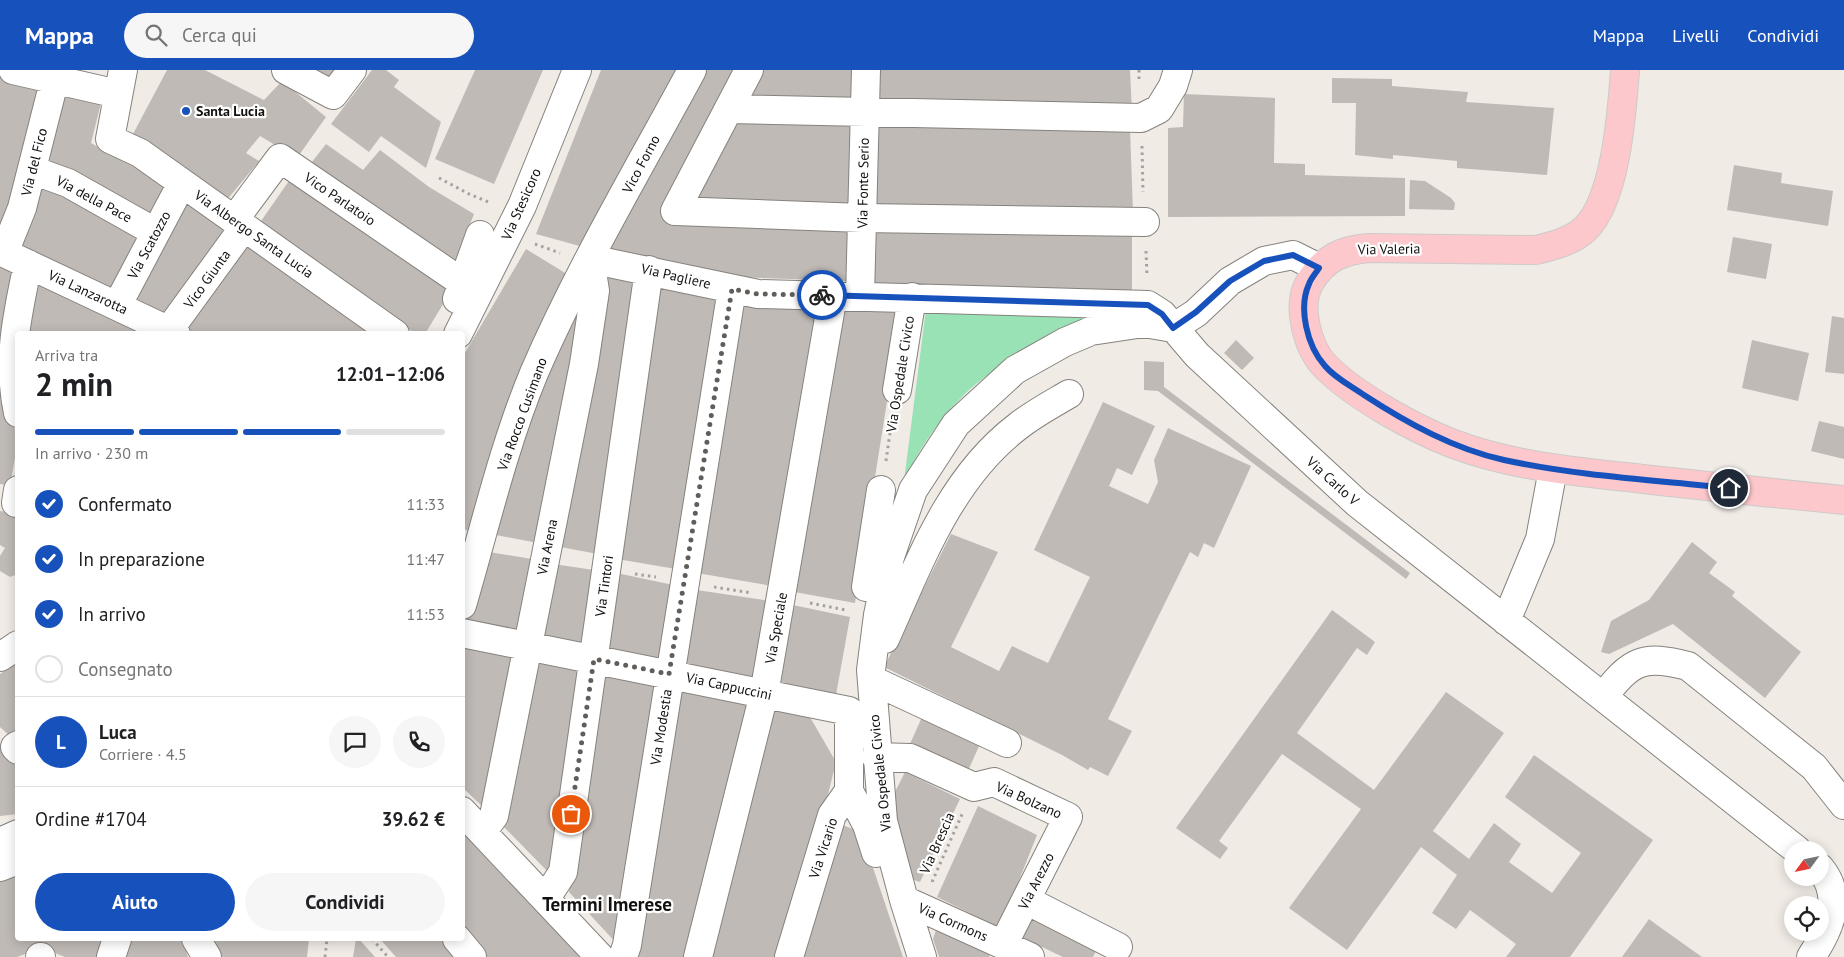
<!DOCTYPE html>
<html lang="it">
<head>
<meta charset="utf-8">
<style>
	:root { --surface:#fff; --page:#f6f6f6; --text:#202124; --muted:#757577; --line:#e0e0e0; --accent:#1751bc }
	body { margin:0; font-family:"PT Sans",sans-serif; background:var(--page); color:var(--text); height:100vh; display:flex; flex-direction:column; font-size:19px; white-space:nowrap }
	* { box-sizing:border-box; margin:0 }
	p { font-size:16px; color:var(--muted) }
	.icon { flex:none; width:28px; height:28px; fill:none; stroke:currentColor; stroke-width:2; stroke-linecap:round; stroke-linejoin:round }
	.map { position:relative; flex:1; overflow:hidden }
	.drawer { position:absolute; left:15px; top:261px; width:450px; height:610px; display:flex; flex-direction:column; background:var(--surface); border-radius:5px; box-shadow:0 2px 12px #0003 }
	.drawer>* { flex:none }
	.needle { width:32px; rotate:237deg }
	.controls { position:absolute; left:1784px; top:771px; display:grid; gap:10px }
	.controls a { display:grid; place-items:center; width:45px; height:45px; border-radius:50%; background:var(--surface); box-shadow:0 2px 12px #0003; font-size:25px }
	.pin { position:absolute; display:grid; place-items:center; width:42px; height:42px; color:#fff; margin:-21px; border:2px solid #fff; border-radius:50%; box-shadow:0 1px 5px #0007 }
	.courier { position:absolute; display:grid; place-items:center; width:50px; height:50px; margin:-25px; border:4px solid #1751bc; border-radius:50%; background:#fff; color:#222; box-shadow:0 1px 6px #0007 }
	.headline em { font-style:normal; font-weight:600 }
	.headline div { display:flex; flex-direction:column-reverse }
	.headline { display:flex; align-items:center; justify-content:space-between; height:85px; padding:0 20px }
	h1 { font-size:32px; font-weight:600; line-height:38px }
	.bar { display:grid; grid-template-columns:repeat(4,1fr); gap:8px 5px; align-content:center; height:60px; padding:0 20px }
	.bar i { height:6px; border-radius:4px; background:var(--line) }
	.bar .current { background:var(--accent) }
	.bar p { grid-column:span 4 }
	.line { display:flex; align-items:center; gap:12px; padding:0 20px; border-top:1px solid var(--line) }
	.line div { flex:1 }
	.round { display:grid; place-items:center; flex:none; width:52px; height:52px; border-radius:26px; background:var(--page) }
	ol { padding:0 20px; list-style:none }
	li { display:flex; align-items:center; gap:15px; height:55px }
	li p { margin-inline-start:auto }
	li .icon { padding:5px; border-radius:50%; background:var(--accent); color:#fff; stroke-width:4 }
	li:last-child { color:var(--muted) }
	li i { width:28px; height:28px; border:2px solid var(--line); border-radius:50% }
	.cta { display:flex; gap:10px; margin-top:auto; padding:10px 20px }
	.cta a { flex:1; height:58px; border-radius:30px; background:var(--accent); color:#fff; font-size:20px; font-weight:600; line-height:58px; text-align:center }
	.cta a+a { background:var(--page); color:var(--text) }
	header { display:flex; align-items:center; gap:30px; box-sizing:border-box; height:70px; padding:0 25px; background:var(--accent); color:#fff }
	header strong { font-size:24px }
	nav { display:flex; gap:28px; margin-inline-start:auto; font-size:18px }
	.search { width:350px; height:45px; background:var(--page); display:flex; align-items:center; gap:12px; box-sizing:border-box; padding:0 18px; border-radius:28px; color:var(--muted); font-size:19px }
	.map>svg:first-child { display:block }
	.green { fill:#98e2b5 }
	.building { fill:#bfbab5 }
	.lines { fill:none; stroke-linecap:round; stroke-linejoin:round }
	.minor-casing { stroke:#86827d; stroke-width:30 }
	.major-casing { stroke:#cbcbca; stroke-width:30 }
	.path { stroke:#a5a19d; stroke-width:3; stroke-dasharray:2.5 4; stroke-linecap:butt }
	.minor { stroke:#fff; stroke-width:28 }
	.major { stroke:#fdc8cb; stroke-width:28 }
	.done { stroke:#605d5a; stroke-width:5; stroke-dasharray:0 9 }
	.route { stroke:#1751bc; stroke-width:6 }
	.poi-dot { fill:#1751bc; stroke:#fff; stroke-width:2 }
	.labels { text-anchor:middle; stroke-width:4.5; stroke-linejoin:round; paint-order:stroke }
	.poi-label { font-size:14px; font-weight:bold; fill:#13110f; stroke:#fff; text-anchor:start }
	.street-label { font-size:14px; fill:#13110f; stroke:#fff }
	.district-label { font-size:19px; font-weight:bold; fill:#13110f; stroke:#fff }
</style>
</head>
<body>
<header>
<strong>Mappa</strong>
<div class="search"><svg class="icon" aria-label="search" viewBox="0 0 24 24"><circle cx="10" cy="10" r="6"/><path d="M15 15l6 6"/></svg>Cerca qui</div>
<nav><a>Mappa</a><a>Livelli</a><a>Condividi</a></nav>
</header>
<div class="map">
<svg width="1844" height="887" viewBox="0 0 1844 887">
	<rect width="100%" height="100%" fill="#f0ebe5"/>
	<path class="green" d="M926,239L1113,245C1075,263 1035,278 999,298C959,320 922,371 904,411Z"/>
	<path class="building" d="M167,0H205L264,30L282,11L326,47L297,88L260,66L246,83L259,91L226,131L133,64Z
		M310,0H343L334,11Z
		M372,0H386L399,10L394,17L441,52L426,98L381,66L369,82L331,54Z
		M475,0H543L494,114L435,89Z
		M601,0H684L587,178L536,164Z
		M700,0H741L664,148L852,156L848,211L734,207L605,181Z
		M758,0H857V34L743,31Z
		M873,0H1130L1132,41L872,36Z
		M1,2L48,14L0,175V5Z
		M1332,8L1392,9V16L1468,22L1466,32L1554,38L1547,105L1457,98V91L1393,85V89L1355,85L1356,33H1332Z
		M60,18L102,29L91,73L169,116L150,149L44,91Z
		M1184,24L1275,28L1274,93L1305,94V105L1405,108V146L1168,147V58L1183,57Z
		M734,48L855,51L854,138L687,135Z
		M872,50L1130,59L1133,142L871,138Z
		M326,74L363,100L380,80L429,117L474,144L452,199L308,97Z
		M1734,95L1782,103L1781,113L1833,121L1828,156L1727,140Z
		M293,105L454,216L425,264H416L259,154Z
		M38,109L143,166L114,223L13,178Z
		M1410,110L1425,111L1451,128L1455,133L1454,140L1409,139Z
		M185,125L233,160L167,250L129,233Z
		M872,155L1132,162V221L870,213Z
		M1733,167L1772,174L1766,209L1727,202Z
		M244,168L375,264H197L181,256Z
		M526,179L575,209L477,462L462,459V288Z
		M0,191L21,197L8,332L18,372L10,415L0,414Z
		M607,197L640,206L603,485L555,476Z
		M31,207L158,264H38L21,257Z
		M656,212L724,225L676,499L617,489Z
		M581,220L590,226L538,473L491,464L558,271Z
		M740,233L821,235L772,516L691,502Z
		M839,233L902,237L855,533L789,521Z
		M1832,246L1844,248V304L1825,302Z
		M1236,270L1254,288L1242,300L1224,283Z
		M1752,270L1809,283L1798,331L1742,318Z
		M1144,291L1164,292V317L1410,503L1406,509L1158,321L1144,320Z
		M1103,332L1155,356L1132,405L1117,398L1109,416L1148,434L1158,412L1154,390L1168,358L1251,396L1214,478L1204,473L1198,487L1190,482L1108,649L1132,661L1108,706L1090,697L1088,700L1062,685L884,597L951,464L998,482L951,577L999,601L1012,576L1048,593L1090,507L1034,480Z
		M1819,351L1844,357V389L1811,381Z
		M0,441L18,444V504L10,507L0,501V486L5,478L0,475Z
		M1692,472L1717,492L1709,503L1735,522L1732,526L1801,582L1765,628L1673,554L1609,584L1601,582L1611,551L1649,530Z
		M483,481L538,490L524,564L464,554Z
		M553,494L601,501L588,578L537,570Z
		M612,502L678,516L665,595L603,582Z
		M690,519L771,531L754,610L677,596Z
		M788,534L850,547L836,625L774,612Z
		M1332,540L1375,572L1367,585L1357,578L1297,663L1374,720L1446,622L1504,663L1433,761L1469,789L1494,753L1521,774L1509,792L1552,823L1581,783L1505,727L1534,685L1653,770L1570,887H1506L1516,874L1470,840L1456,859L1432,843L1457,805L1421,777L1347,880L1289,838L1361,739L1282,684L1219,771L1228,778L1220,789L1176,758Z
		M462,569L520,581L486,740L462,717Z
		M534,585L586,593L551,805L502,755Z
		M18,592V662L11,667L0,657V604Z
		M600,596L660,611L619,876L569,822Z
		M676,614L754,631L690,887H631Z
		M775,636L807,642L836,692L820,757L780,887H706Z
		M922,647L980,674L967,703L909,676Z
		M0,675L18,691V744L0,746Z
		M905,702L960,729L920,812L911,809L895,759L893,726Z
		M978,736L1037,765L1000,858L937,827Z
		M837,753L861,762L903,887H797Z
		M462,759L584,887H481L462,864Z
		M18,799V869H107L100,887H65L42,878L17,887H0V805Z
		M1033,845L1099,875L1093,887H1063L1023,868Z
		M1649,849L1657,855L1702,887H1622Z
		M936,860L990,884L989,887H939L933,869Z
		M126,869H182L188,887H120Z
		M205,869H309L307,887H216Z
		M356,869H359L375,887H353Z
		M380,869H447L462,887H396Z"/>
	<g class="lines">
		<defs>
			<path id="minor" d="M13,0L118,24
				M123,0L110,69L140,83L395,264
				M286,0L333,25L352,0
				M749,0L675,141L862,148L1145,152
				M729,39L1141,48L1159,39L1173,16L1178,0
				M32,100L68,113L155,162
				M234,150L280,88L463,213
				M0,181L176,264
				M4,183L22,138L57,0
				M590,189L758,224L1148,235L1162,244L1197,285L1357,433L1797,780
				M860,226L866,0
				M457,229L480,165
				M117,236L182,113
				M169,260L244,157
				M458,264L522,136L577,0
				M897,320L912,227
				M18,343C7,290 17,245 28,194
				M16,433L18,420
				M866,517L881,420
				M462,535C485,457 503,378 534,303C579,199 638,100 692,0
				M1506,551L1540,469L1553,399
				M462,563L849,641V721L832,745L789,887
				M885,569C919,494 949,409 1017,357C1033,344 1052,334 1069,324
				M0,587L18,575
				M872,610L1007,673
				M1603,627C1631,591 1642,584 1688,596L1814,697L1844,735
				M18,675L15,677L18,680
				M876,687L910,688L974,717L994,712L1068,747L1003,875
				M849,721L867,755L876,783
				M462,741L600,887
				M483,761L494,746L584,294L595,221L590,189
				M0,772L18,764
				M0,797L18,790
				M546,828L563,802L649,200
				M904,830L1030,887
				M1026,830L1118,877
				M196,869L207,887
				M457,869L472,887
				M40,887H41
				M111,887L117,869
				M623,887L627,875L732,219
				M698,887L764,624L833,225
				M922,887L904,830L883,751L871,600L878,545L890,487L913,420L956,354L1015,300L1065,272L1091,261L1144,253L1173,258L1196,243L1230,211L1264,191L1293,185L1319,198
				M1811,887C1830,859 1844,827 1820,798"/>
			<path id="major" d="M1625,0C1622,41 1616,130 1585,159C1572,171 1553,176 1536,180L1369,178C1343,180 1324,188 1310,212C1296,235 1307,278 1326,297C1355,326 1413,358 1451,373C1516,398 1584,402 1652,410C1716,417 1780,424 1844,430"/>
		</defs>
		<use href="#minor" class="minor-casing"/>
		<use href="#major" class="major-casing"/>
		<path class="path" d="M1139,0V12
			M1142,76L1143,122
			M439,108L469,124L491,133
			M535,174L560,183
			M1146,181L1147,207
			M886,391L892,348
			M635,504L656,507
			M714,517L752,523
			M810,533L846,540
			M932,812L963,742
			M372,869L388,887
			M325,887L327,869"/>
		<use href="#minor" class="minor"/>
		<use href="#major" class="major"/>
	</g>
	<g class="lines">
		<path class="done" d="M571,744L594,589L669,604L732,219L758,224L822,225"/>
		<path class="route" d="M822,225L1148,235L1162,244L1173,258L1196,242L1230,211L1264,191L1293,185L1319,198C1316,203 1311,208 1309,214C1298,238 1307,276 1325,296C1335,308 1351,316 1364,325C1407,353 1454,379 1504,390C1578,406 1654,410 1729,418"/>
	</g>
	<circle class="poi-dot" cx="186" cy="41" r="5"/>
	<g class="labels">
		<g class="poi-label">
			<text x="196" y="46">Santa Lucia</text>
		</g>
		<g class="street-label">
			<text transform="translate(34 92) rotate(-76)" y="5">Via del Fico</text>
			<text transform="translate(641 94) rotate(-62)" y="5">Vico Forno</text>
			<text transform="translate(863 113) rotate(-89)" y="5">Via Fonte Serio</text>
			<text transform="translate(94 129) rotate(28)" y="5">Via della Pace</text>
			<text transform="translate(340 129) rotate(34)" y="5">Vico Parlatoio</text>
			<text transform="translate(521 134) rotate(-66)" y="5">Via Stesicoro</text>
			<text transform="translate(254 164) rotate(35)" y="5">Via Albergo Santa Lucia</text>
			<text transform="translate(149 175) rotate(-62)" y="5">Via Scatozzo</text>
			<text transform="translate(1389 179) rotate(-1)" y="5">Via Valeria</text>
			<text transform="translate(676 206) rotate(13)" y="5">Via Pagliere</text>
			<text transform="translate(207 209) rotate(-54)" y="5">Vico Giunta</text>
			<text transform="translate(88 222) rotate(25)" y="5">Via Lanzarotta</text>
			<text transform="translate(900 304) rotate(-81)" y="5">Via Ospedale Civico</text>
			<text transform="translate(522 344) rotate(-70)" y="5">Via Rocco Cusimano</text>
			<text transform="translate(1333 411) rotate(42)" y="5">Via Carlo V</text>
			<text transform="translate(547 477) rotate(-79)" y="5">Via Arena</text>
			<text transform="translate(604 516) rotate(-82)" y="5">Via Tintori</text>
			<text transform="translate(776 558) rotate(-80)" y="5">Via Speciale</text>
			<text transform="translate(729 616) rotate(12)" y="5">Via Cappuccini</text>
			<text transform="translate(661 657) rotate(-81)" y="5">Via Modestia</text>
			<text transform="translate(880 703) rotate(-96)" y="5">Via Ospedale Civico</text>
			<text transform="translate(1029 730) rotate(24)" y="5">Via Bolzano</text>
			<text transform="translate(937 773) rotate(-66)" y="5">Via Brescia</text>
			<text transform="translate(823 778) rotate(-72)" y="5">Via Vicario</text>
			<text transform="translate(1036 811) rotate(-63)" y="5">Via Arezzo</text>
			<text transform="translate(953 852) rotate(24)" y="5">Via Cormons</text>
		</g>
		<g class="district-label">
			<text x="607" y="841">Termini Imerese</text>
		</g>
	</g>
</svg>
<div class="controls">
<a><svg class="needle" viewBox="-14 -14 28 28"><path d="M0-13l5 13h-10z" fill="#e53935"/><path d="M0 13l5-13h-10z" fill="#757577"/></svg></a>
<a><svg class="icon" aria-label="locate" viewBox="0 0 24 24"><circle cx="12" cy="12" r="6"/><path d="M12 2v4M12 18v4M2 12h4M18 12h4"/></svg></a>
</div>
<div class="pin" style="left:571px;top:744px;background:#ea580c"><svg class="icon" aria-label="bag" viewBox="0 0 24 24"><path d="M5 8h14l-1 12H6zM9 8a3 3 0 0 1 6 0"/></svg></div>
<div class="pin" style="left:1729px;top:418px;background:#1f2937"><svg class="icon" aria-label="home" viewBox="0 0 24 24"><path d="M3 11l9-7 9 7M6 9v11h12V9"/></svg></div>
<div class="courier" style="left:822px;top:225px"><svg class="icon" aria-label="bike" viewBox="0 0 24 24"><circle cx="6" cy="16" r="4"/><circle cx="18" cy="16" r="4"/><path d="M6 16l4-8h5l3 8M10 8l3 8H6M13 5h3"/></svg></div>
<section class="drawer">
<div class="headline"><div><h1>2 min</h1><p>Arriva tra</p></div><em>12:01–12:06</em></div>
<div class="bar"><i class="current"></i><i class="current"></i><i class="current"></i><i></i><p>In arrivo · 230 m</p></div>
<ol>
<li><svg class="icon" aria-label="check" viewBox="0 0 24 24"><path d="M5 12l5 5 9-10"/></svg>Confermato<p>11:33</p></li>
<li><svg class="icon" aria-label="check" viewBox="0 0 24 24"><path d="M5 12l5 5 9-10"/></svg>In preparazione<p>11:47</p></li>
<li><svg class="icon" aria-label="check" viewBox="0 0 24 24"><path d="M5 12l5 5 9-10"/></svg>In arrivo<p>11:53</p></li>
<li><i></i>Consegnato</li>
</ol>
<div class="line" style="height:90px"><b class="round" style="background:var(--accent);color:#fff">L</b><div><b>Luca</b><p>Corriere · 4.5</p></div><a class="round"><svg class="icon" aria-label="chat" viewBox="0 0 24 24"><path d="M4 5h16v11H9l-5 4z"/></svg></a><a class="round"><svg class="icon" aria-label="phone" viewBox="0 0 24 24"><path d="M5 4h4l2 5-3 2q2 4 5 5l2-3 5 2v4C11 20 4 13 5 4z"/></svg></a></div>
<div class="line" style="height:65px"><div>Ordine #1704</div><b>39.62 €</b></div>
<div class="cta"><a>Aiuto</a><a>Condividi</a></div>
</section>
</div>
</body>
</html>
